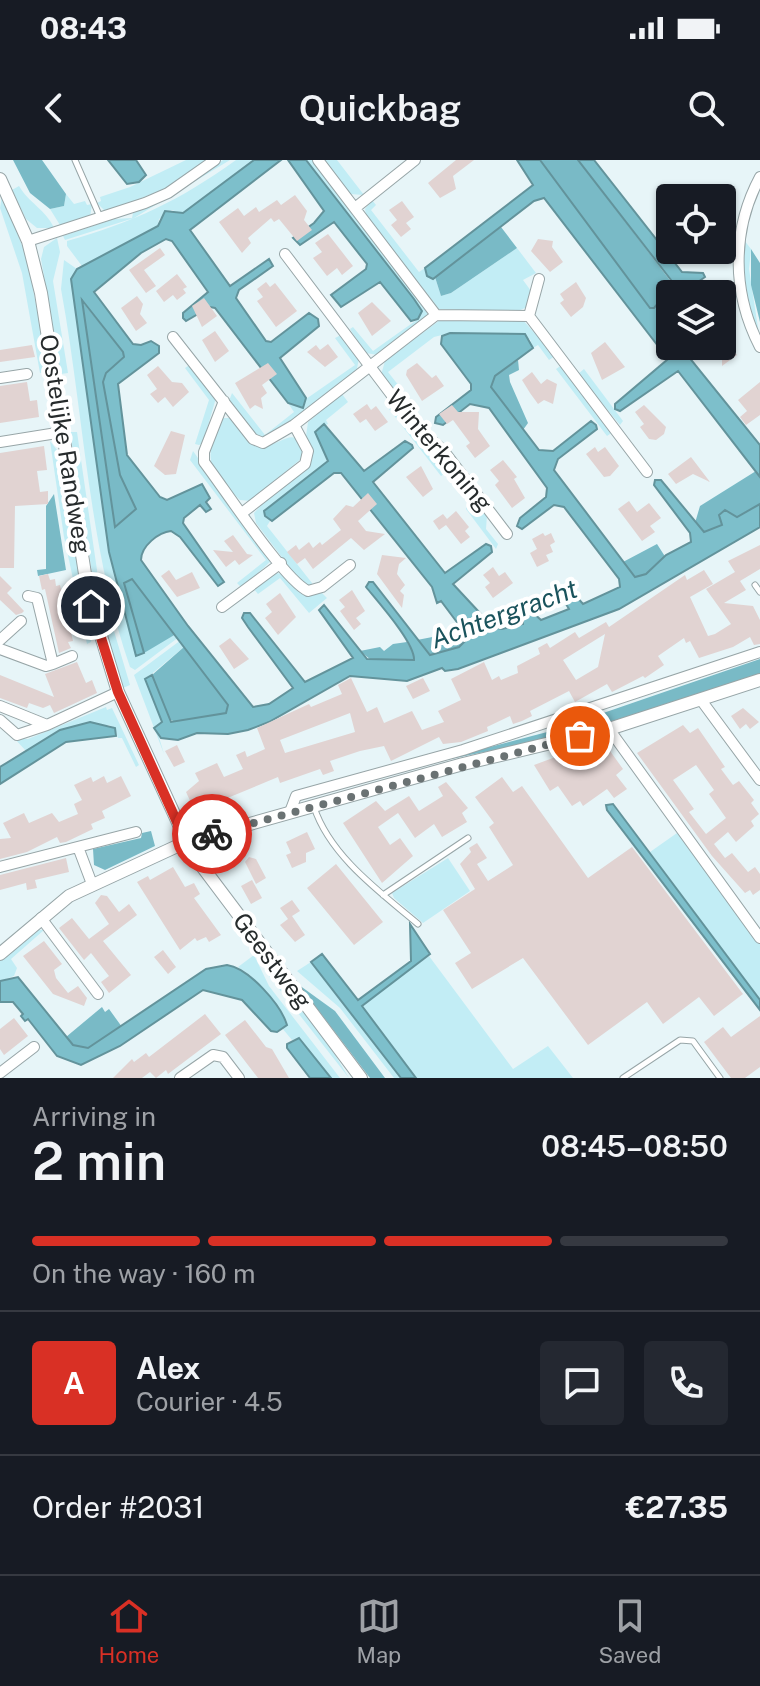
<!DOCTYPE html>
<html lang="en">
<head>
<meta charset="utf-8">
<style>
	:root { --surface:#171b24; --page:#242831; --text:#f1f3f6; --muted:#9ea1a6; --line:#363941; --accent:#d93025 }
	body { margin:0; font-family:"Public Sans",sans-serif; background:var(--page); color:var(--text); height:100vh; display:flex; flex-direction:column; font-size:30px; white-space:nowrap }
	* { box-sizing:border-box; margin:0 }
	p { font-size:26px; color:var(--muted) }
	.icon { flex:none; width:44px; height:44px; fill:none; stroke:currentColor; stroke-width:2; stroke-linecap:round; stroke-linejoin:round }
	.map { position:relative; height:918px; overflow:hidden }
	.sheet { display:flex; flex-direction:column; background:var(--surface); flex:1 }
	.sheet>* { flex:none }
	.buttons { position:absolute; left:656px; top:24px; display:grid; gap:16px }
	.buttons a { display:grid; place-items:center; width:80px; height:80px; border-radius:8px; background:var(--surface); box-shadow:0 2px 6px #0004; font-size:40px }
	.pin { position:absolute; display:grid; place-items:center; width:68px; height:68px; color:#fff; margin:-34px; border:4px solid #fff; border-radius:50%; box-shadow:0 2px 8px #0007 }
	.courier { position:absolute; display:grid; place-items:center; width:80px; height:80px; margin:-40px; border:6px solid #d93025; border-radius:50%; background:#fff; color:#222; box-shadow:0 2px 10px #0007 }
	.summary em { font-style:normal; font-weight:600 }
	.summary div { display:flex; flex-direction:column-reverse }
	.summary { display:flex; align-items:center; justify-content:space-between; height:136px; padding:0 32px }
	h1 { font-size:52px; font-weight:600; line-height:60px }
	.bar { display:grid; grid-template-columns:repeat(4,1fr); gap:12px 8px; align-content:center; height:96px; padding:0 32px }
	.bar i { height:10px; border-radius:6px; background:var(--line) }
	.bar .active { background:var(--accent) }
	.bar p { grid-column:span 4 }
	.line { display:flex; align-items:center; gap:20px; padding:0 32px; border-top:2px solid var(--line) }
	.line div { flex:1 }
	.round { display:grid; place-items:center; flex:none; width:84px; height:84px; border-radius:8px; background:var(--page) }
	.status { display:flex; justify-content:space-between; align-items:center; height:56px; padding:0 40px; background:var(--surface); direction:ltr }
	.status svg { height:22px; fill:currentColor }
	header { display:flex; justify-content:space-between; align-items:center; height:104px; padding:0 32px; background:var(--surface); font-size:36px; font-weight:600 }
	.tabs { display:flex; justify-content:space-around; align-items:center; height:112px; border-top:2px solid var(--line); background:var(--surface); font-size:22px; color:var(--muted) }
	.tabs a { display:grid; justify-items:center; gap:4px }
	.tabs .active { color:var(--accent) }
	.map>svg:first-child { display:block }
	.green { fill:#c2edf5 }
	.forest { fill:#79bac6 }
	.water { fill:#7dbfcb; stroke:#63939b; stroke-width:2; fill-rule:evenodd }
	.building { fill:#e1d3d2; fill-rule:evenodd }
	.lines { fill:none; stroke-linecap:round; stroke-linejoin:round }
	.service-casing { stroke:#97a5a7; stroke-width:7 }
	.minor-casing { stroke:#97a5a7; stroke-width:12 }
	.tertiary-casing { stroke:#97a5a7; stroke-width:14 }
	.service { stroke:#fff; stroke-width:5 }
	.minor { stroke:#fff; stroke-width:10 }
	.tertiary { stroke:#fff; stroke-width:12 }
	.done { stroke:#6a7273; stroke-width:8; stroke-dasharray:0 14.4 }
	.route { stroke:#d93025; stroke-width:10 }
	.labels { text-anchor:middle; stroke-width:8; stroke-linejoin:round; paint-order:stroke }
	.street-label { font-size:24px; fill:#262b2c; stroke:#fff }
	.water-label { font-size:26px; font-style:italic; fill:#1a535c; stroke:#fff }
</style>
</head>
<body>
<div class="status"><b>08:43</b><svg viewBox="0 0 49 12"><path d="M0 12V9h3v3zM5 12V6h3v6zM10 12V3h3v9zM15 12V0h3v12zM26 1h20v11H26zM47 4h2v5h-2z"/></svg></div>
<header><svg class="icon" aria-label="back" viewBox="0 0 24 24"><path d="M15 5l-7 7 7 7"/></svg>Quickbag<svg class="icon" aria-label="search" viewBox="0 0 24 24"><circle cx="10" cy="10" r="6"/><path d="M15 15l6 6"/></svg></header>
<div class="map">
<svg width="760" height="918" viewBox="0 0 760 918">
	<rect width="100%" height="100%" fill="#e7f5f8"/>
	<path class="green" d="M186,0H208L164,29L106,52L97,43L101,41L100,37L130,27Z
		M223,0H230L134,58L65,80L63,76L114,59L132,58L133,53L178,32Z
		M236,0H254L183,54L172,50L159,59L158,66L82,106L67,86V81C134,62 179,41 236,0Z
		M306,0H314L427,149V157L379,195L365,193L350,169L353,167L373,191L418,159L414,139Z
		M324,0H337L364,35L350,34Z
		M19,26C29,43 46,50 54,68H37L26,59L12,30Z
		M66,34L74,44L85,41L87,45L92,44L90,57L60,65L50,49L64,46Z
		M2,35L27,98L49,212L40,213L22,113L0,48Z
		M372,40L376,45L371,50L419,112L425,108L430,118L435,117L441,136L451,133L517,88L536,113L523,120L531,131L527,147L516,152L439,149L366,55L365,49Z
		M57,78L60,92L53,121L68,213L61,214L41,99L44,87Z
		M744,80L751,89L749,109L760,181C747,148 741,116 744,80Z
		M64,100L77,109L109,392L136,495L176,474L179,477L135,510L130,507C88,386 84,254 61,129Z
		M522,159L555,196L549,200L538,185L533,188L530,179L450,173L434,177L388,212L403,231L395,233L381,215L385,201L440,160Z
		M341,175L359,198L356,214L268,278L254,274L229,241L232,233L265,275L294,252L288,243L303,247L306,239L355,205L335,178Z
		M191,204L216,238L203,283L199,285L195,284L209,240L185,208Z
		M562,205L613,272L607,276L556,209Z
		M584,209L623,261L620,265L578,214Z
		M342,234L348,242L326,260L328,264L315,270L328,301L264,352L270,361L267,366L312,423L311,427L299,420L256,363L254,353L313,291L306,276L308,262Z
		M395,245L435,286L450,310L441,316L389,249Z
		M221,258H232L264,286C284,284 298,262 303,297L251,341L240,340C206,308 204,300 221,258Z
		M70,272H77L98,417L130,525L123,528L96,438Z
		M50,281L60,294L76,399L92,472L91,482L87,484L64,377Z
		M193,291L271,401L242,428L237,423L266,400L190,300Z
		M476,340L487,355L486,369L498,384L496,389L466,349L469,342Z
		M276,413L283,414L309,435L322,433L327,438L309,453L280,418L258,434L253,428Z
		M181,480L184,487L148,517L162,562L156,567L164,594L134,515Z
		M106,547L107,550L112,548L139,605L136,607L122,578H118L115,568L109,565L60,570L26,591L14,578L28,579Z
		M677,673L760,784V840L650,692Z
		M448,698L470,731L423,763L394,738L392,733Z
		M35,770H44L11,799L17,808L14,816L0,821V801Z
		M254,795L269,826L340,918H330L299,878L292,880L282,868L287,861L250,815L238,807Z
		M429,796L513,909L548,886L573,918H416L361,846Z
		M262,798L331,888L349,918L269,816Z
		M311,802L401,918H394L340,848L297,811Z"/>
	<path class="forest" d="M13,0H42L66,34L64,46L50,49L30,33Z
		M540,0H578L672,123L654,148H650L638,134Z
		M501,67L517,88L451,133L441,136L435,117Z
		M751,89L760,103V162L751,125Z
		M81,140L123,192L124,197L106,213L103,222L120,315L136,349L114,367Z
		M518,200L519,210L509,215L510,222L528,263L523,270L491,227L495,216Z
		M756,311L760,317V344L737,357L722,352V365L704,372L695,363L700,346Z
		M54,334L66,410L38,416L37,410L46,409V346Z
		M657,384L666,398L646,414L635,417L623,402Z
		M132,419L176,474L144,493L124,423Z
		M463,471L466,475L461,486L431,495L417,480Z
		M407,482L415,496L412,501L371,500L360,491L380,487L384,491L393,484Z
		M184,487L224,538L228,545L226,553L176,562L168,559L152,515Z
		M760,499V514C651,553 543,582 429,603L551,571Z
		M151,671L155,686L105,710L94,705L93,689L141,678L142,673Z
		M299,825L335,851L385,918H370Z
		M102,847L105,852L109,849L122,867L88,888L73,885L66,877Z"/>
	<path class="water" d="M108,0H136L146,15L139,22L127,24Z
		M254,0H281L190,70L230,126L269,99L273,106L239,130L236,138L266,181L271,182L309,153L318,159L319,166L280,198L306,238L303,248L288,243L215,148L210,147L186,161L183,158V153L208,132L172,81L166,79L141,93L94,132L133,184L141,185L151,181L159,186V193L118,224L127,295L160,337L167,340L202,324L210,338L206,342L211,349L206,352L200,345L184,358L183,363L224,422L218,426L180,377L171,371C159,372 141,386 141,400L188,466L253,547L269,544L293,528L248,467L242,458L244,453H250L305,522L353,498L319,450L324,445L367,499L414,500C415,483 378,442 366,427L369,422H373L430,495L459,487L465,481V473L441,441L437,443L432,427L341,313H334L272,361L265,356L264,351L328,301L315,272L324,264L364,311L405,281L412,285L413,288L373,322L445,413L486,384L491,386L492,392L453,424L493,467L502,469L523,464L522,452L528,448L541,460L569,449L560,434L569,428L583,444L620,427L619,419L564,347L554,345L522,369L517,366L520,358L546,337L547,328L489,248L470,244L443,265L435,263L436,257L471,230V224L441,184L442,176L450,173L525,174L533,188L495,216L491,227L539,290L553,291L591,261L596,265L597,269L558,299L554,310L635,417L646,414L666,395L691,382L690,373L654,325L655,320H661L704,372L722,365L719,355L725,350L737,357L760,344V367L619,449L458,509L445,511L442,508L407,521L350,516L269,562L248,570L228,574L197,573L178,580L161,578L154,568L162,562L145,519L152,515L171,562L226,553L228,545L132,419L124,423L144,493L136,496L109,392L71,119L77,109L158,66L165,51L183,53ZM82,140L123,192L124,197L106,213L103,222L120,315L136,349L115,367Z
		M288,0H306L414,139L422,151L418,159L411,161L380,122L341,147L331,135L366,109L367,104L334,62L300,85L293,78L314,63L324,51Z
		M517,0H540L650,148H654L671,128V120L578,0H594L682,112L703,113L705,117L681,134H670L662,162L670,174V186H680L760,285V317L678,211L620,251L615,249V244L668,199L544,38L534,41L433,119L427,116L425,108L533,25Z
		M90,562L115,568L116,576L66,582L0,624V607L60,570Z
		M613,644L760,840V850L607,650L606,645Z
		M410,764L430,794L362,846L416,918H401L311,802L322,794L358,840L411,801Z
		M227,805C249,808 281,845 287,865L277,872L271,871L242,840L203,830L120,886L81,905L57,896L28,859L25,861L21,856L23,854L13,842H0V821L18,817L73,885L88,888L206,809Z
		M299,878L331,918H310L287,888V884Z"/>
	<path class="building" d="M456,0H474L453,16L456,29L440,38L428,23Z
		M295,35L307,51L304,60L312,70L297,81L279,59L274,62L271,58L248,78L251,83L242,93L219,62L238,48L244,56L256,47L259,52L277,40L281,45Z
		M402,41L414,57L406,63L411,69L401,77L391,65L397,60L389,50Z
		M328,74L353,106L342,115L337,108L327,116L313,98L322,92L315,83Z
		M538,79L553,81L552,87L563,102L550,112L531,91Z
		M160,88L165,95L144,110L156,126L146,133L129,110Z
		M177,114L187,127L183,129L186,133L177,140L173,135L164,142L156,131Z
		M266,122L270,127L275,123L297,151L276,167L257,141L263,137L257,129Z
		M576,122L586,138L583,147L571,157L560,143L564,140L560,134Z
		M137,136L143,144L140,154L147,163L136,171L121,148Z
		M204,138L217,156L202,167L192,146Z
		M372,142L391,161L372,176L358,153Z
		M215,171L229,191L215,202L202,180Z
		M722,176L737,195L722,206Z
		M605,182L625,207L602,220L591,193Z
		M328,184L338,197L325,207L307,192L316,185L320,190Z
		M32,185L35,197L0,202V190Z
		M268,203L277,214L262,225L267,233L261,238L263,249L255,245L250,249L235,223Z
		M417,203L432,218L436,215L444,226L422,241L406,215L407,210Z
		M158,206L172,222L182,223L189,232L173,247L165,237L158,243L150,234L157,229L147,215Z
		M532,212L541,224L547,219L557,224L553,244L544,240L538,244L530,233L522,220Z
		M27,222L30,241L37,240L39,257L0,263V226Z
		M760,222V255L746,265L740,257L747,251L738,240Z
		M367,244L371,250L376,246L388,262L375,271L366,259L360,263L353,254Z
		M452,245L458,252H479L478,269L490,286L475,298L466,286L470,283L453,260L447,264L439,254Z
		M644,245L666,267L664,274L656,280L649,279L640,267L644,264L635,252Z
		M171,271L185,275L176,314L165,315L154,306Z
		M44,286L47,310L37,311L40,332L48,331V344L15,346L14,408H0V293Z
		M595,287L598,292L605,287L619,306L610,316L604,317L586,294Z
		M691,297L710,322L693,314L676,324L668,314Z
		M503,300L517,317L514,319L525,338L512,348L495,325L499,321L490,310Z
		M421,306L433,329L423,337L406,317Z
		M368,333L377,344L358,361L366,371L385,374L364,390L351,378L313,409L305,398L297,404L287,392L296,385L299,390L309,382L313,388L320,382L322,385L341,370L333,359L346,345L353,347Z
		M629,341L637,352L649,343L661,358L650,366L655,372L642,381L618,349Z
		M456,351L469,367L465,371L470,377L461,384L446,365L439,370L433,361L443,354L447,359Z
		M543,373L545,376L551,373L555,382L550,385L553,392L546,395L549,401L537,407L530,393L537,389L532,379Z
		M233,375L247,394L253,395L239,405L235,400L226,407L213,390L233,392L224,381Z
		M760,385V409L740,421L746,430L724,443L753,446L760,460V484L754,485L750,477L733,487L699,498L690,481L686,483L684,478L658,496L664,505L645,518L643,516L612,532L607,524L575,542L569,531L530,551L532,556L522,561L513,564L510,556L487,567L488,571L461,582L443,584L439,577L391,601L384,586L360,591L330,601L334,611L323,615L320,609L280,623L278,617L213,644L210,638L193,647L186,632L199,621L195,613L217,603L224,617L243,609L236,595L245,591L247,597L265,589L257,568L309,544L311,547L342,534L338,525L351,518L367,552L377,547L384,563L412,551L422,570L444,562L438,551L461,540L451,519L484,502L492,520L499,516L501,520L518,513L517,506L540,494L538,488L547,483L550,488L575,472L579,478L606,462L609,467L685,415L687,420L704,410L713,424L690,437L708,476L715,474L731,464L706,429L735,412L728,401ZM605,474L598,507L576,520L563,500ZM350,553L355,572L285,593L280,580Z
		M382,395L406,398L399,404L397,414L405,425L400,431L404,435L402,448L377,414Z
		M493,407L499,416L505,412L513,423L493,438L485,427L490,423L483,415Z
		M169,410L176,420L192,412L200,428L177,437L161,416Z
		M48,414L50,420L55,419L56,426L60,425L73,481L68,482L71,488L59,493L45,429L42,430L39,416Z
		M0,416L12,428L7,433L24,451L22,453L16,455L0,440Z
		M352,430L365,451L356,458L361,464L354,470L340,451L345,447L339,440Z
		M280,433L296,457L278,475L265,458L272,452L266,444Z
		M230,478L249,499L234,509L219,486Z
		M77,502L86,523L92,520L97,533L54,553L50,545L43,548L29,543L27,548L0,538V515L54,537L45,514Z
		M423,518L430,531L413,539L406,526Z
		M743,548L759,562L750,569L746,564L740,569L731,556Z
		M683,565L690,573L698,568L725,607L721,609L733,625L739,621L754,640L751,643L759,654L751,661L754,666L736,682L728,672L714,684L725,698L732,693L748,712L755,707L760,714V730L753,735L750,730L745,733L712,696L637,593ZM696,605L714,630L709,634L726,658L706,674L689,652L694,649L673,620Z
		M605,584L623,609L616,615L627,629L614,638L607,629L583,646L580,641L572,646L558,626L550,631L534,605L569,592L572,598L587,587L589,591Z
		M177,585L185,602L174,607L165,591Z
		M104,616L107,623L121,616L131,636L102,651L105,658L91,664L93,669L66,682L60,683L57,677L27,692L0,699V679L11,678L3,663L24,653L29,663L52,653L59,662L78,654L74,644L82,640L74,625L91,617L93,622Z
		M502,617L513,632L522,626L588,718L632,687L743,834L714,856L699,837L663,864L647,842L588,885L523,798L472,829L455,803L471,793L443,750L475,729L460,704L471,692L469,688L477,683L487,698L477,704L488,721L513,705L489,667L494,663L475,637Z
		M446,622L468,648L462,653L467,662L442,677L434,664L415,678L398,653L378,667L390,685L400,678L413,696L382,723L343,663L376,641L385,651L409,636L419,651L443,636L438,627Z
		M307,672L315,689L306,693V702L292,708L286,695L291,693L286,682Z
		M249,697L256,699L266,718L256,724L245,702Z
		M66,698L69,712L35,720L37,728L27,730L26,723L0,730V715Z
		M336,704L383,762L354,785L307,728Z
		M173,707L185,727L194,723L200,734L194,738L221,775L209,782L206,777L197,781L195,778L180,790L137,722L148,716L150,720Z
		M252,720L262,738L251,744L241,726Z
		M101,735L107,736L119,752L129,744L137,755L103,781L131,815L109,833L101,822L109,816L91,793L84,800L59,768L72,758L89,779L109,764L95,743Z
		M292,740L300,751L292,756L305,775L295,782L280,765L288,759L280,748Z
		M44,781L62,804L54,810L56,818L68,833L78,826L87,838L84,846L53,834L23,796Z
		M163,790L176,807L168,814L154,797Z
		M205,854L221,874L168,914L166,910L156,918L150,912L142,918H113L132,899L134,902L146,893L149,897Z
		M760,856V907L745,918H731L704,882L723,867L731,877Z
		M14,858L28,876L4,895L0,889V869Z
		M245,860L266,887L272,889L289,918H258L225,875Z"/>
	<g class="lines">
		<defs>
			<path id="service" d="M75,0L100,57
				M755,425L760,432
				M314,647C330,696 380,732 418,764
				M383,735L468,678
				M623,918L680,880L693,881L720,918"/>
			<path id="minor" d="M318,0L436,155
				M760,17C731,71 732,133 760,187
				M355,48L415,0
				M28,81L145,43L168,33L215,0
				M285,94L415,266L443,290L507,374
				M529,156L647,312
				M529,156L539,119
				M173,177L253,279L263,283L294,265L436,155L529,156
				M0,218L27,214
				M224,241L204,292V302C224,328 284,420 308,431L322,427L350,405
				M0,282L63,272
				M242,353L305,304L308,291L294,265
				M222,447L281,403
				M0,480L21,461
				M0,489L46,506L53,504L37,438L28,436
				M53,504L72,496
				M701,540L760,620
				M0,546L47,565L118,532
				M0,560L17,575L47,565
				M609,569L760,778
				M290,652L296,636L463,590L760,492
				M78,687L92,724
				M0,707L136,672
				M41,758L98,834
				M0,913L34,887
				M180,918L213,895L223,897L239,918"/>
			<path id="tertiary" d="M0,19L28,81L41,133L88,433L118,532L192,693L361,918
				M0,794L69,736L186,682L463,604L609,569L760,520"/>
		</defs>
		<use href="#service" class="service-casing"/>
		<use href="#minor" class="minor-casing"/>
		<use href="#tertiary" class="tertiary-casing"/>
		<use href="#service" class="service"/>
		<use href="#minor" class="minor"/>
		<use href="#tertiary" class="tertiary"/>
	</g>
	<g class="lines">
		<path class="done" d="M212,674L580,576"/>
		<path class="route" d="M91,446L118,532L186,682L212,674"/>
	</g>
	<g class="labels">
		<g class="street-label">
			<text transform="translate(65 284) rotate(81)" y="8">Oostelijke Randweg</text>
			<text transform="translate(439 291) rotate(50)" y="8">Winterkoning</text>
			<text transform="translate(272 801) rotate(53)" y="8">Geestweg</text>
		</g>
		<g class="water-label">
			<text transform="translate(504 454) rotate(-20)" y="9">Achtergracht</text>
		</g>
	</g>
</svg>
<div class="buttons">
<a><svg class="icon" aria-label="locate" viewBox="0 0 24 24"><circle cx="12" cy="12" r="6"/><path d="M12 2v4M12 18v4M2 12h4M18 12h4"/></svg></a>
<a><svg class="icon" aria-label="layers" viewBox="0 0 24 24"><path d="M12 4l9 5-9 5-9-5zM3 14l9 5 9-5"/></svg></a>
</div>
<div class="pin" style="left:580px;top:576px;background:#ea580c"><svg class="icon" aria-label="bag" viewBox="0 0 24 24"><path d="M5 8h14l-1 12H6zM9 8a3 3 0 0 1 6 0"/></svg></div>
<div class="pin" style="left:91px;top:446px;background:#1f2937"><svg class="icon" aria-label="home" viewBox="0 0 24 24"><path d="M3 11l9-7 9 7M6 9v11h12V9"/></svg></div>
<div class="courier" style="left:212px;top:674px"><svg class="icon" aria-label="bike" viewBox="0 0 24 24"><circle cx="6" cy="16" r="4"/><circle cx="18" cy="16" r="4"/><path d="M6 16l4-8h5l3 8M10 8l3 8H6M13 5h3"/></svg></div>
</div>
<section class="sheet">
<div class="summary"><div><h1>2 min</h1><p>Arriving in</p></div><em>08:45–08:50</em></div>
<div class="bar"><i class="active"></i><i class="active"></i><i class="active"></i><i></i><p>On the way · 160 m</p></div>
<div class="line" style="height:144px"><b class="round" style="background:var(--accent);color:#fff">A</b><div><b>Alex</b><p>Courier · 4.5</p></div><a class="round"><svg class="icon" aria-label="chat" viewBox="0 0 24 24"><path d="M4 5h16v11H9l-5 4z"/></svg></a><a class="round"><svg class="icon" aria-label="phone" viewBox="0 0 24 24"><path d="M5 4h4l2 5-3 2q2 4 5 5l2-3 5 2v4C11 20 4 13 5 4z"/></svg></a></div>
<div class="line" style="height:104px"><div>Order #2031</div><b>€27.35</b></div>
</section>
<nav class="tabs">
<a class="active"><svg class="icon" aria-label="home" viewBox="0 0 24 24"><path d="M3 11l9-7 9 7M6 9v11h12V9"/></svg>Home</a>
<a><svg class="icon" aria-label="map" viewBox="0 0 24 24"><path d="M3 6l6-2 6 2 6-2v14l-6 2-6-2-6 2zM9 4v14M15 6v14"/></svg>Map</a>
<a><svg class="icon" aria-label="saved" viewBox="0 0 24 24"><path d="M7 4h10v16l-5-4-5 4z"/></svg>Saved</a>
</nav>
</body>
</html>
